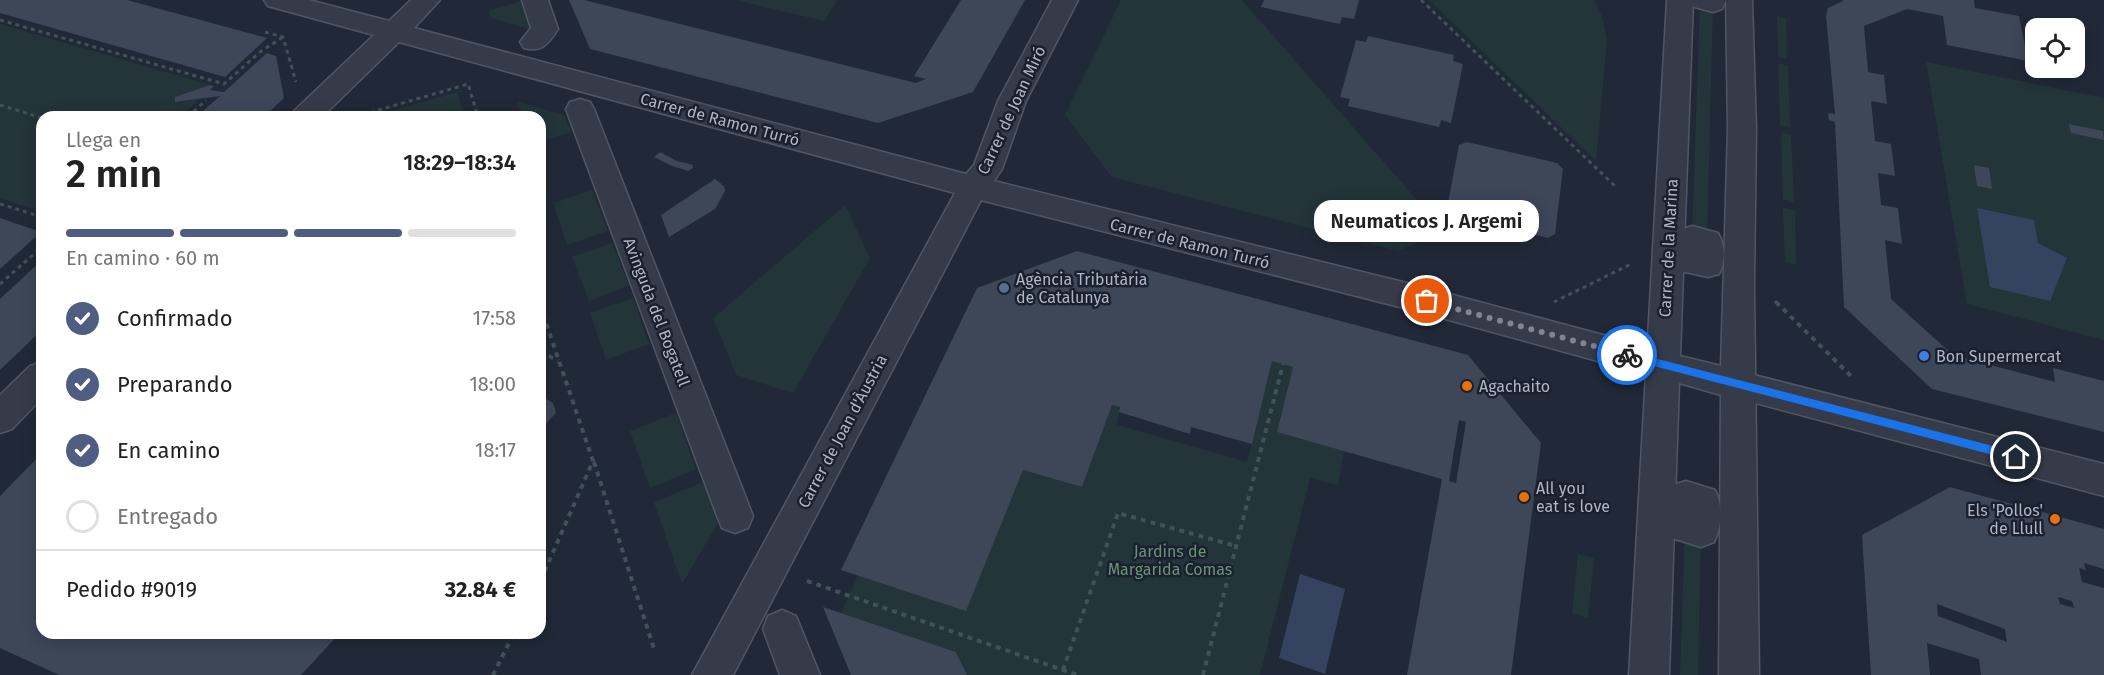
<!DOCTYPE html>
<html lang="es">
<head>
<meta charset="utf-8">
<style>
	:root { --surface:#fff; --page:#f2f2f2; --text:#222; --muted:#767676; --line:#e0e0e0; --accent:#4e5d81 }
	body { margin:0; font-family:"Fira Sans",sans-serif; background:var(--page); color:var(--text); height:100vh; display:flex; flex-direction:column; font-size:22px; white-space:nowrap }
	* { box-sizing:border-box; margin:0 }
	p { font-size:20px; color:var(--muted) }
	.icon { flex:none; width:33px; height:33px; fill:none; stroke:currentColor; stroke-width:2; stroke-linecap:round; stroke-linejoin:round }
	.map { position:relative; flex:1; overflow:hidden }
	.side { position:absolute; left:36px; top:111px; width:510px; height:528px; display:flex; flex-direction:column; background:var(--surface); border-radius:18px; box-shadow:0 3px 15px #0003 }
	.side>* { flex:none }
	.fabs { position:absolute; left:2025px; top:18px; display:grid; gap:12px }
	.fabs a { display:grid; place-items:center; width:60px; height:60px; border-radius:12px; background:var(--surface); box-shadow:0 3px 15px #0003; font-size:30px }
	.pin { position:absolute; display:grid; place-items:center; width:51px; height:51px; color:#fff; margin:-26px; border:3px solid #fff; border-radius:50%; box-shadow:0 2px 6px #0007 }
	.courier { position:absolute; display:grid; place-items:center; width:60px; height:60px; margin:-30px; border:4px solid #1a73e8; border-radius:50%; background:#fff; color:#222; box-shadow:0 2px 8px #0007 }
	.bubble { position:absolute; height:42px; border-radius:18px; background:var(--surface); box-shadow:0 3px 15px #0003; font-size:20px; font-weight:600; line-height:42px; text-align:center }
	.overview em { font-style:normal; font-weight:600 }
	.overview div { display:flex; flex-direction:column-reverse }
	.overview { display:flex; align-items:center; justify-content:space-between; height:102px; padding:0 30px }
	h1 { font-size:39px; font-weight:600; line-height:45px }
	.bar { display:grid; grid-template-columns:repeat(4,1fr); gap:9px 6px; align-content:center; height:72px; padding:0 30px }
	.bar i { height:8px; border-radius:4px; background:var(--line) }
	.bar .on { background:var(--accent) }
	.bar p { grid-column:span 4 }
	.line { display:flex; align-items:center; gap:15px; padding:0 30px; border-top:2px solid var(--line) }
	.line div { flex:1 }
	ol { padding:0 30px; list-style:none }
	li { display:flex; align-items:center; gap:18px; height:66px }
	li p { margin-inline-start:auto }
	li .icon { padding:6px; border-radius:50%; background:var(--accent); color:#fff; stroke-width:4 }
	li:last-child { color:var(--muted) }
	li i { width:33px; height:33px; border:3px solid var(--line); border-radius:50% }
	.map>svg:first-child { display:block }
	.green { fill:#233539 }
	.water { fill:#354360 }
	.building { fill:#3d4758; fill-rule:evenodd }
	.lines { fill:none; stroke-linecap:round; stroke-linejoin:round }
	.pedestrian-casing { stroke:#505664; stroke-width:3 }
	.minor-casing { stroke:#505664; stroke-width:3 }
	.tertiary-casing { stroke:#505664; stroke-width:3 }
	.path-far1 { stroke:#415257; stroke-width:3; stroke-dasharray:4 4; stroke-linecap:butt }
	.path { stroke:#415257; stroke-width:4; stroke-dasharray:5 5; stroke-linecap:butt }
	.pedestrian { fill:#353b49; fill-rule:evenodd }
	.minor { fill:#353b49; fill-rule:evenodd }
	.tertiary { fill:#353b49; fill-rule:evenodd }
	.route { fill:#1a73e8 }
	.done { stroke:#7e8594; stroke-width:6; stroke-dasharray:0 10.8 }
	.service-dot { fill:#5c6f8a; stroke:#1a202d; stroke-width:2 }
	.shop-dot { fill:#3f7fe0; stroke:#1a202d; stroke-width:2 }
	.food-dot { fill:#e8710a; stroke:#1a202d; stroke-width:2 }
	.labels { text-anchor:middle; stroke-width:5; stroke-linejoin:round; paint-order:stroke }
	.street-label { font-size:16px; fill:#b0b6c5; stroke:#1a202d }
	.poi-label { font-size:16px; fill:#b0b6c5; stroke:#1a202d; text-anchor:start }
	.park-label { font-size:16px; fill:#679576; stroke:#1a202d }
</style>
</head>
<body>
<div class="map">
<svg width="2104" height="675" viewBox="0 0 2104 675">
	<rect width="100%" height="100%" fill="#212938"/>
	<path class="green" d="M736,0H838L824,21Z
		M1121,0H1242L1431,216L1434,235L1398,251L1112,177L1065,115Z
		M1429,0H1594L1602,16L1607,40L1596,161Z
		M522,1L533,30L491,18L488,11Z
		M1700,1L1713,3L1707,241L1692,238Z
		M1777,16L1786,18L1787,59L1778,57Z
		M0,24L210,85L175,97L176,102L200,99L180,117H42V212L0,198Z
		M1926,62L2104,98V340L1967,304Z
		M1778,63L1788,66L1790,127L1780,125Z
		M457,92L465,117H372Z
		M518,102L564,115L571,132L540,142V117H523Z
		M1781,132L1791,135L1794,202L1783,199Z
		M592,190L608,231L567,245L553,203Z
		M845,205L870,258L793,393L736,375L713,318Z
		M1783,208L1795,210L1796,265L1785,262Z
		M612,243L629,285L589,301L572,257Z
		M633,298L649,344L606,360L590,313Z
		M1272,361L1293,367L1277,432L1344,451L1338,485L1310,478L1260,675H967L956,652L841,613L858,575L966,610L1023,470L1082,487L1112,405L1120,407L1117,425L1247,462Z
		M676,413L696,469L650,488L630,431Z
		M703,482L718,523L682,584L654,502Z
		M1685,526L1701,530L1698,675H1680Z
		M1578,554L1594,558L1588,618L1572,613Z"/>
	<path class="water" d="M1977,208L2034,220L2038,243L2067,258L2050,301L1990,287Z
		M1300,574L1345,589L1325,674L1279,658Z"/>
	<path class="building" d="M0,0H127L267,38L225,77L0,13Z
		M569,0H584L916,83L926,79L914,76L961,0H1025L973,92L878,123L590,49Z
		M1264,0H1359L1354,19L1342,17L1340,24L1261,7Z
		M1842,0H1974L1975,8L2019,16L2028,61L1947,45L1943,16L1907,9L1864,26L1868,72L1884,75L1887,104L1871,101L1875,141L1891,144L1895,176L1878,173L1881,205L1898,208L1902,244L1885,240L1891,299L1953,355L2055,382L2053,368L2104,381V432L1932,389L1844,307L1835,122L1829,120L1828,113L1835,114L1826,16L1828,8L1843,1Z
		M1368,36L1454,55L1453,61L1463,64L1451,123L1441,120L1439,127L1348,106L1350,99L1340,97L1356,40L1366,42Z
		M267,53L276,56L284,98L264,117H196L220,96L175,102V97L210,85L214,86L210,90L224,92Z
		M2069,124L2103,131L2104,140L2071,133Z
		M1467,142L1557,163L1563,169L1555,234L1548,238L1453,214L1447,208L1459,145Z
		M660,152L677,161L693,165V168L688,171L672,166L654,157Z
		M1974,165L1989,168L1992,189L1977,186Z
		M715,179L724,186L725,191L715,209L669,237L661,215Z
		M0,218L41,232L0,269Z
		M1077,251L1468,355L1541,443L1511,675H1407L1442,479L1277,432L1293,367L1272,361L1252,444L1191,427L1190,434L1119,412L1120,407L1112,405L1082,487L1023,470L966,611L841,570L977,288ZM1459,420L1466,422L1456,483L1449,481Z
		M42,260V330L0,370V299Z
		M540,395L553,403L556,413L540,430Z
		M42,453V633H340L301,675H59L0,648V496Z
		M1950,487L2104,529V569L2084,563L2086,570L2079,568L2082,582L2104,588V675H1981L1979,659L1927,643L1930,675H1871L1862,535ZM2058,597L2072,601L2074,608L2060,604ZM1937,604L2005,629L2007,642L1938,616Z
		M823,607L956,652L967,675H851Z"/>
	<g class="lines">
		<defs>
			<path id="pedestrian" d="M522,0H548L558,29C549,43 542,53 524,48L520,42L531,28Z
				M1687,0H1726L1722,9L1713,12L1691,6Z
				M580,99L590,102L594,109L753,516L748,528L735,533L722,528L717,516L566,109L570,102Z
				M1692,226L1718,233C1725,245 1726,261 1719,274L1708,277L1681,271C1674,258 1674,242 1681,230Z
				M1686,481L1715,490C1723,507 1722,525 1714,542L1701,547L1672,538C1664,521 1665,502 1673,485Z
				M782,610L796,616L820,675H780L763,629L768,616Z"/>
			<path id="minor" d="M264,0H309L389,21L411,0H440L414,28L966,174L974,165L998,101L1052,0H1078L1026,101L1002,169L994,181L1427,288L1663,351L1675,355L1680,365L1675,375L1663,379L1427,314L981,200L733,675H692L955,193L399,42L322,117H291L295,110L374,35L268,6Z
				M42,362V398L12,429L0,433V395L30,366Z
				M1738,371L2104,464V496L1726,395L1721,385L1726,375Z"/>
			<path id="tertiary" d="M1667,0H1693L1680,356L1721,366L1728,129L1726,0H1752L1756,129L1754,286L1759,675H1719L1721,395L1679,383L1669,675H1629Z"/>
		</defs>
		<use href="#pedestrian" class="pedestrian-casing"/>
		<use href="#minor" class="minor-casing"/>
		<use href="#tertiary" class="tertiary-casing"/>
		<path class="path-far1" d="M1421,0L1617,188
			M0,20L224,84L260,52L283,37
			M265,32L283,37L296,82
			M0,105L42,118
			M188,117L206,100
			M355,117L468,84L478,117
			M0,204L42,217
			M0,284L42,247
			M1775,301L1777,303
			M1554,302L1633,263"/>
		<path class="path" d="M1776,302L1853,378
			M540,305L593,461L540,582
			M540,351L558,361
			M594,462L655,652
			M807,581L1077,675
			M1063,670L1118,513L1236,546
			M493,675L514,633
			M1203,675L1283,364"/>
		<use href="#pedestrian" class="pedestrian"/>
		<use href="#minor" class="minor"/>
		<use href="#tertiary" class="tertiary"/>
	</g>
	<path class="route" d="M1627,351L2016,452L2021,457L2016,461L1627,359L1622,355Z"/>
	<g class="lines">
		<path class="done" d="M1427,301L1627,355"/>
	</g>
	<circle class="service-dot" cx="1004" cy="288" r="6"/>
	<circle class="shop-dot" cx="1924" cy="356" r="6"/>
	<g class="food-dot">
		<circle cx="1467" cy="386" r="6"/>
		<circle cx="1524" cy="497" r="6"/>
		<circle cx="2055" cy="519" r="6"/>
	</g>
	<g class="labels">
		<g class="street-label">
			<text transform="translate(1011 110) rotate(-65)" y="6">Carrer de Joan Miró</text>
			<text transform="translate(720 119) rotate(15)" y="6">Carrer de Ramon Turró</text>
			<text transform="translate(1190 243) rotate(14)" y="6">Carrer de Ramon Turró</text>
			<text transform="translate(1668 248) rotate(-87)" y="6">Carrer de la Marina</text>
			<text transform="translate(657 312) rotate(69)" y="6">Avinguda del Bogatell</text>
			<text transform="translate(842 431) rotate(-62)" y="6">Carrer de Joan d'Àustria</text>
		</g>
		<g class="poi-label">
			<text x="1016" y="285">Agència Tributària<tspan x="1016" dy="18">de Catalunya</tspan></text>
			<text x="1936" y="362">Bon Supermercat</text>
			<text x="1479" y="392">Agachaito</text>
			<text x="1536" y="494">All you<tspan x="1536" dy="18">eat is love</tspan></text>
			<text x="2043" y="516" text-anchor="end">Els 'Pollos'<tspan x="2043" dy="18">de Llull</tspan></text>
		</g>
		<g class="park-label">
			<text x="1170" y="557">Jardins de<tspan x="1170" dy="18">Margarida Comas</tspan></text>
		</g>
	</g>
</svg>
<div class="fabs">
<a><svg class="icon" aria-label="locate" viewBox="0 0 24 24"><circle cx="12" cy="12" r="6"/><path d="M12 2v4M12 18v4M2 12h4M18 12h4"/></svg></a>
</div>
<div class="pin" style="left:1427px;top:301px;background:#ea580c"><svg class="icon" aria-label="bag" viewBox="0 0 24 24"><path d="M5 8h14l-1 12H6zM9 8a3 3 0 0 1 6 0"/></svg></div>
<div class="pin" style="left:2016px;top:457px;background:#1f2937"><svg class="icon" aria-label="home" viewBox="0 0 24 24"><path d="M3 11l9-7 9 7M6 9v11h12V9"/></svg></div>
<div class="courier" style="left:1627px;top:355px"><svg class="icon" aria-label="bike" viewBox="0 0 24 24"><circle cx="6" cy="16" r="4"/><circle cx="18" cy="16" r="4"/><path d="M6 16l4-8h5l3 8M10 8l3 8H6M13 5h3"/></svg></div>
<div class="bubble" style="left:1314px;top:200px;width:225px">Neumaticos J. Argemi</div>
<section class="side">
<div class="overview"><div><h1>2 min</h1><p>Llega en</p></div><em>18:29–18:34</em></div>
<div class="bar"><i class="on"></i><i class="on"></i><i class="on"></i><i></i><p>En camino · 60 m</p></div>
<ol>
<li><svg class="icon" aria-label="check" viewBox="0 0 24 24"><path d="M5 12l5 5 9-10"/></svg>Confirmado<p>17:58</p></li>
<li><svg class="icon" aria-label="check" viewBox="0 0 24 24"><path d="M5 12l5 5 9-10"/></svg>Preparando<p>18:00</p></li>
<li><svg class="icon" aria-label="check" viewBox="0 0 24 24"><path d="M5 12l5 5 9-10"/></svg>En camino<p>18:17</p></li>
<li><i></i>Entregado</li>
</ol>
<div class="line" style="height:78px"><div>Pedido #9019</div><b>32.84 €</b></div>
</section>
</div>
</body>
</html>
